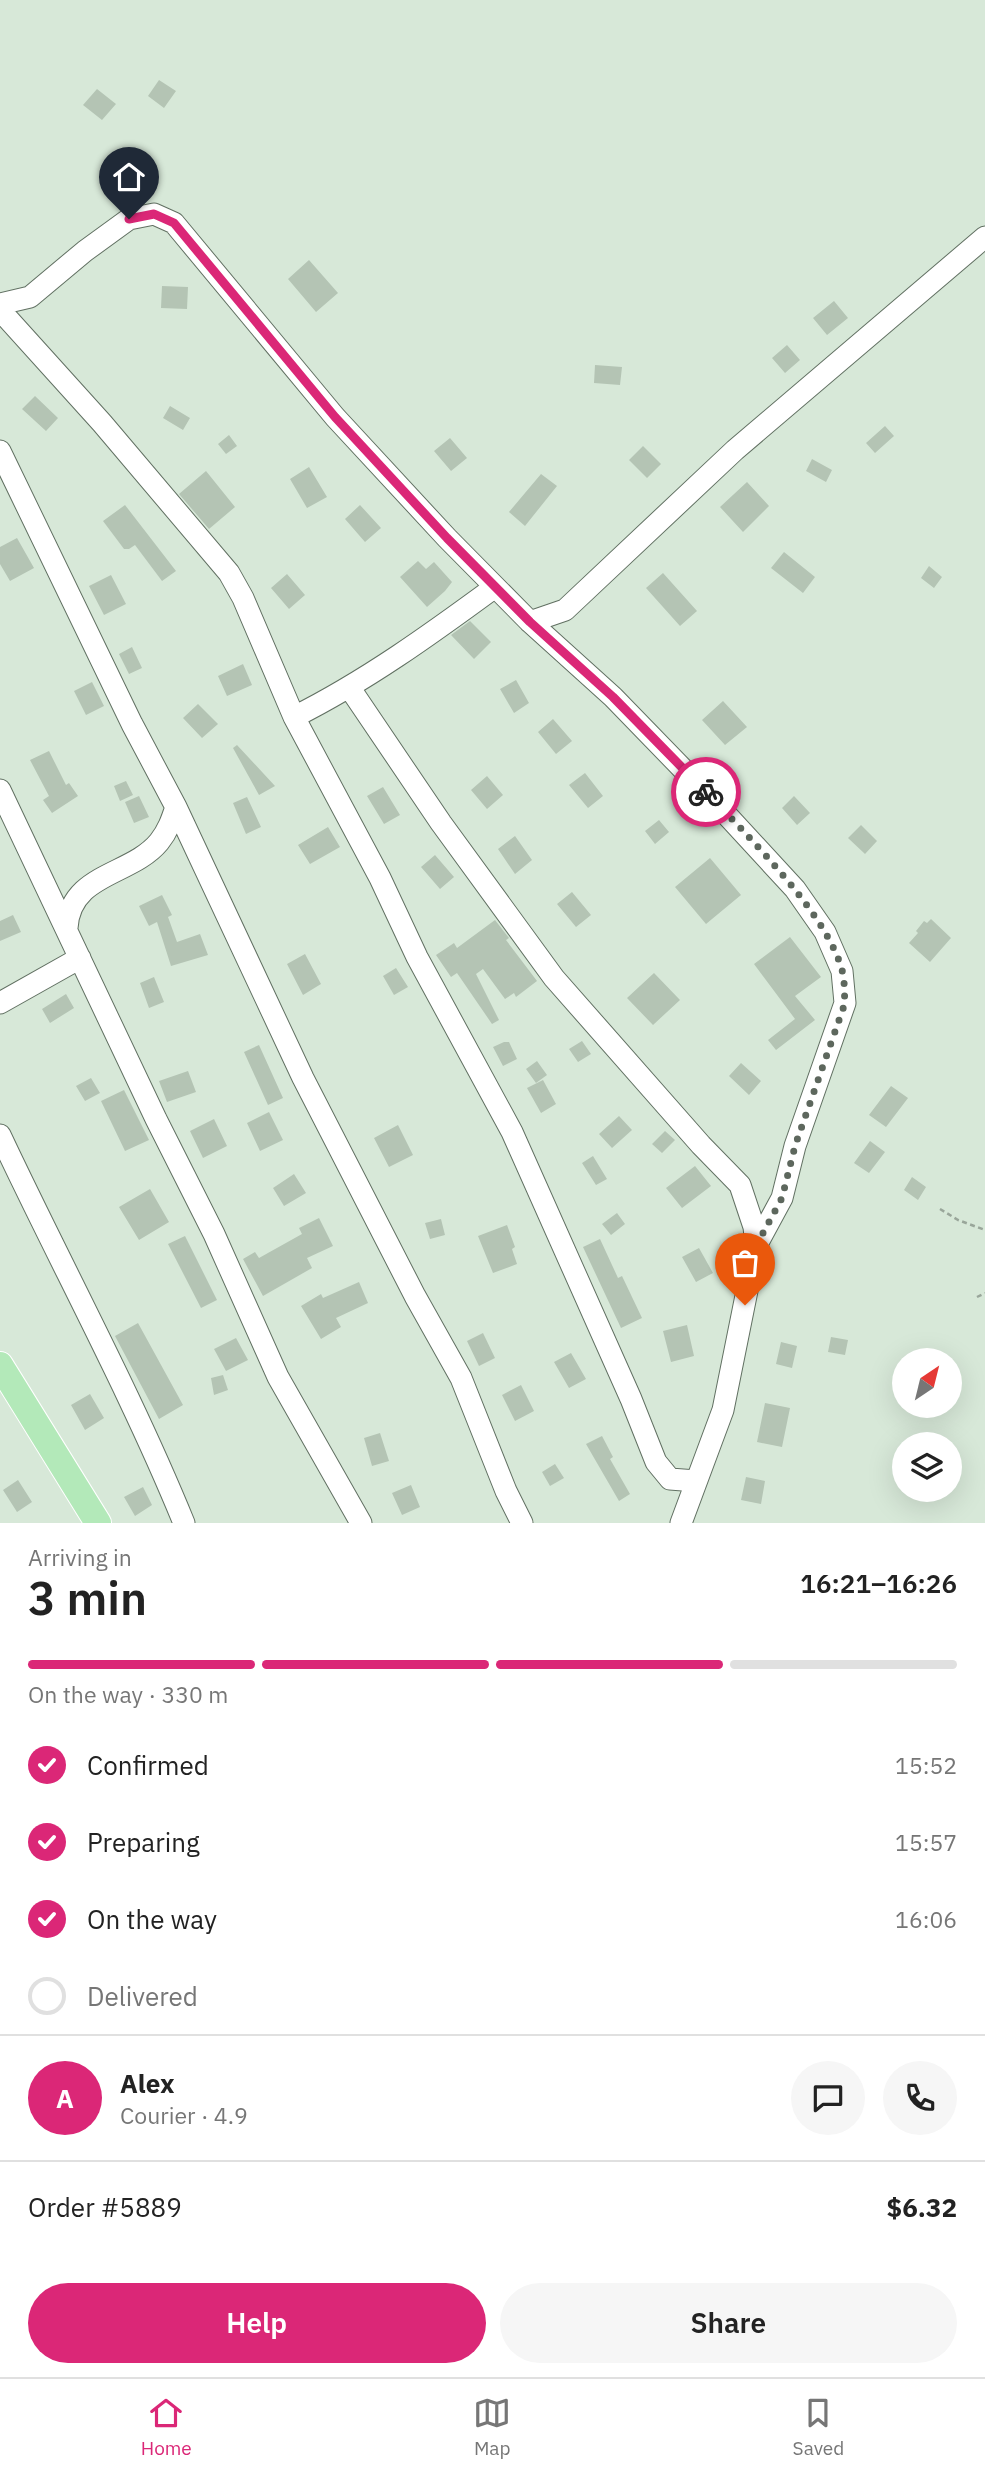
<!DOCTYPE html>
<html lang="en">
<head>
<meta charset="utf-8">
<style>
	:root { --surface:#fff; --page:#f6f6f6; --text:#222; --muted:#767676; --line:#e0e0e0; --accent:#db2777 }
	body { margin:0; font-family:"IBM Plex Sans",sans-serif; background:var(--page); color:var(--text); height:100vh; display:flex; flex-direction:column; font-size:26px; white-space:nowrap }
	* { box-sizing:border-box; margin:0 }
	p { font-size:23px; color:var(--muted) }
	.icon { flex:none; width:38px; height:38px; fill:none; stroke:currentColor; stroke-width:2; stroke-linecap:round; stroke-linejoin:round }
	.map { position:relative; height:1523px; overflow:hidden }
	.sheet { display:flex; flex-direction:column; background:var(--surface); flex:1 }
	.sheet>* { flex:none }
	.needle { width:46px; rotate:35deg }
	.fabs { position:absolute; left:892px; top:1348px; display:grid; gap:14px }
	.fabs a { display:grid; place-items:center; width:70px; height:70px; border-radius:50%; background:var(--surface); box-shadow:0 7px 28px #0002; font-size:35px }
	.pin { position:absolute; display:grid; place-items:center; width:60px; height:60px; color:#fff; margin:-72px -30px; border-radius:50% 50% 50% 0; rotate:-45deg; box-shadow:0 0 7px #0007 }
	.pin .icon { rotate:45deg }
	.courier { position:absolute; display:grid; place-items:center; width:70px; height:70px; margin:-35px; border:5px solid #db2777; border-radius:50%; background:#fff; color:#222; box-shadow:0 2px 9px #0007 }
	.head em { font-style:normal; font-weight:600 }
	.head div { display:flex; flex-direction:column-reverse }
	.head { display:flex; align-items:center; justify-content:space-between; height:119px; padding:0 28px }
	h1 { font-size:46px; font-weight:600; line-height:52px }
	.bar { display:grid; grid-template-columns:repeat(4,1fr); gap:10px 7px; align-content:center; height:84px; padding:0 28px }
	.bar i { height:9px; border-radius:5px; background:var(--line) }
	.bar .on { background:var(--accent) }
	.bar p { grid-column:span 4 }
	.line { display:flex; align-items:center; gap:18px; padding:0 28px; border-top:2px solid var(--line) }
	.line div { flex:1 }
	.round { display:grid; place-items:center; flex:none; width:74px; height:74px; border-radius:37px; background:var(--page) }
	ol { padding:0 28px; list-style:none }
	li { display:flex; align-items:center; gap:21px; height:77px }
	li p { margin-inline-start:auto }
	li .icon { padding:7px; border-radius:50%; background:var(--accent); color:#fff; stroke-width:4 }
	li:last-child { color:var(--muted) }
	li i { width:38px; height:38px; border:4px solid var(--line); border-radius:50% }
	.action { display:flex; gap:14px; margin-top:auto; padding:14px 28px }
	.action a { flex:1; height:80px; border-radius:42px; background:var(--accent); color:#fff; font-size:28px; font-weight:600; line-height:80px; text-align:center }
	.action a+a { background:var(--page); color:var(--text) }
	.dock { display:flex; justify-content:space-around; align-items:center; height:98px; border-top:2px solid var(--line); background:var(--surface); font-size:19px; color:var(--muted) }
	.dock a { display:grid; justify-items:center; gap:4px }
	.dock .on { color:var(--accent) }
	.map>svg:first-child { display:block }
	.building { fill:#b4c4b4 }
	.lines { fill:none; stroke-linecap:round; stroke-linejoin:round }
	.minor-casing { stroke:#617062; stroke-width:23 }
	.major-casing { stroke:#fff; stroke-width:28 }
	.path { stroke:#99a69a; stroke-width:2.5; stroke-dasharray:5 3.5; stroke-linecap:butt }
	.minor { stroke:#fff; stroke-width:21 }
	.major { stroke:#b3e9b9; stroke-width:26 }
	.done { stroke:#5d675d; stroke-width:7; stroke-dasharray:0 12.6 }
	.route { stroke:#db2777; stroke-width:9 }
</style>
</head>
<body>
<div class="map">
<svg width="985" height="1523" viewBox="0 0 985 1523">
	<rect width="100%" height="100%" fill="#d7e8d8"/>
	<path class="building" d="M159,80L176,91L164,108L148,96Z
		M97,89L116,104L102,120L83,105Z
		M309,260L338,293L316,312L288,279Z
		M162,286L188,287L187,309L161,308Z
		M834,301L848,318L827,335L813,318Z
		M787,345L800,360L785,373L772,358Z
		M595,365L622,367L620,385L594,383Z
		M35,396L58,418L46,431L22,409Z
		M170,406L190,418L183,430L163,418Z
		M885,426L894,436L875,453L866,443Z
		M229,435L237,446L226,454L218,444Z
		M450,438L467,458L451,471L434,451Z
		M643,446L661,464L647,478L629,460Z
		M812,459L832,470L826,482L806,471Z
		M309,467L327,497L307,508L290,479Z
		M206,471L235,507L209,529L179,494Z
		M541,474L557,486L525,526L509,512Z
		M747,482L769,506L743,532L720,507Z
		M125,505L176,571L162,581L135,545L129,549H124L103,521Z
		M360,505L381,528L365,542L345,519Z
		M17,538L34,568L10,581L0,564V547Z
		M784,552L815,577L803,593L771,568Z
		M418,561L426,569L434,562L452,582L445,591L427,607L400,577Z
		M929,566L942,577L934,588L921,578Z
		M663,573L697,611L680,626L646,588Z
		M287,574L305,595L289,609L271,588Z
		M111,575L126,604L104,615L89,586Z
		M470,621L491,642L474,659L451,635Z
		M132,647L142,668L129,674L119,654Z
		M243,664L252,685L227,696L218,676Z
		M516,680L529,703L514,713L500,689Z
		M92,682L104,706L86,715L74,691Z
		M723,701L747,727L725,745L702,720Z
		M198,704L218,724L202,738L183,718Z
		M553,719L572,741L556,754L538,732Z
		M237,745L275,786L259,795L233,748Z
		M49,751L66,785L69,783L78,796L52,813L43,800L49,796L30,760Z
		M585,773L603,796L588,808L569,785Z
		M487,776L503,795L487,809L471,790Z
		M126,781L133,795L120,801L114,786Z
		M383,787L400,815L384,824L367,796Z
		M139,796L149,817L134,823L125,802Z
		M794,796L810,813L797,825L782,808Z
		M247,797L261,827L246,834L233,803Z
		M659,820L669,832L655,844L645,831Z
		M861,825L877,841L865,854L848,838Z
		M328,827L340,847L310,864L298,845Z
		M515,836L532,860L515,874L498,849Z
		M435,855L454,877L440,889L421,867Z
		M710,858L741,895L706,924L675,887Z
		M572,892L591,915L576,927L557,904Z
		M162,895L172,915L168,917L177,942L200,934L208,955L171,966L157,922L149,926L139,906Z
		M13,915L21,932L0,941V921Z
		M931,919L951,938L930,962L909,943L918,933L916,931L924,921L927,923Z
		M495,920L509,938L506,940L537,981L516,997L514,993L505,999L483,969L476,974L499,1020L492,1024L457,973L451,977L436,955L454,943L457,948Z
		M790,937L821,977L795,996L815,1020L776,1050L768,1040L795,1019L754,964Z
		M305,954L321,984L303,995L287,964Z
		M396,968L408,987L394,995L383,976Z
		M654,973L680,1000L653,1025L627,998Z
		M154,977L164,1002L149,1008L140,983Z
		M66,994L74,1008L50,1023L42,1009Z
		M582,1041L591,1054L578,1062L569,1049Z
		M504,1042H509L517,1059L503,1066L493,1047Z
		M259,1045L283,1098L268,1105L244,1052Z
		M537,1061L547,1075L536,1083L526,1069Z
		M741,1063L761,1081L749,1095L729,1076Z
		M188,1071L196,1092L167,1102L159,1081Z
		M91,1078L100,1093L85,1101L76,1086Z
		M543,1080L556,1104L541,1113L527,1088Z
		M891,1086L908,1098L886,1127L869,1115Z
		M124,1090L149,1140L125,1151L101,1101Z
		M269,1112L283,1140L260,1151L247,1123Z
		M619,1116L632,1130L612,1148L599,1134Z
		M214,1119L227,1146L203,1158L190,1131Z
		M398,1125L413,1155L389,1167L374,1138Z
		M665,1131L675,1140L662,1153L652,1144Z
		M870,1141L885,1152L869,1173L854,1163Z
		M593,1156L607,1179L596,1185L582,1163Z
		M695,1166L711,1186L682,1208L666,1188Z
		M294,1174L306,1193L284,1206L273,1188Z
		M912,1177L926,1187L918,1200L904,1190Z
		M150,1189L169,1222L139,1240L119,1207Z
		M617,1213L625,1224L611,1235L602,1224Z
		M319,1218L333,1246L307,1258L312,1268L263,1296L243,1259L255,1252L259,1258L302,1234L299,1228Z
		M441,1219L445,1235L430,1239L425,1223Z
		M507,1225L515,1247L512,1249L517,1264L493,1273L478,1236Z
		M185,1236L217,1300L201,1308L168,1244Z
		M600,1239L618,1278L622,1276L642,1318L621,1328L583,1247Z
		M699,1248L713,1273L696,1282L682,1257Z
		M359,1282L368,1303L336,1318L341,1327L321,1339L301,1306L321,1294L323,1298Z
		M138,1323L183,1405L159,1419L115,1336Z
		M687,1325L694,1356L671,1362L663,1331Z
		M483,1333L495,1358L479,1366L467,1341Z
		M831,1337L848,1340L845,1355L828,1352Z
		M236,1338L248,1360L226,1371L214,1349Z
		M781,1342L797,1346L792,1368L776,1364Z
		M571,1353L586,1379L569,1388L554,1362Z
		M223,1375L228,1390L214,1395L211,1378Z
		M521,1385L534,1411L515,1421L502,1395Z
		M90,1394L104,1418L85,1430L71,1405Z
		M765,1403L790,1408L782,1447L757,1442Z
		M380,1433L389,1461L372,1466L364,1438Z
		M602,1436L613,1457L610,1459L630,1494L619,1501L586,1444Z
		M555,1464L564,1478L550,1486L542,1472Z
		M746,1477L765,1481L761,1504L741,1500Z
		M18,1480L32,1502L17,1512L3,1490Z
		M411,1485L420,1507L402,1515L392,1493Z
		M143,1487L152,1505L135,1516L124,1497Z"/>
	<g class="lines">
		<defs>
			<path id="minor" d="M0,304L30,297L85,251L129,219L154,214L174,223L335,417L447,538L530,622L613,697L712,799L795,889L825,932L842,971L845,1003L795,1146L782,1198L756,1246L723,1410L681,1523
				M0,310L102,423L229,573L243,598L294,717L380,878L417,957L512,1132L631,1399L656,1462L670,1479L696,1481
				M0,451L132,724L176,807L303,1078L415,1296L461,1378L506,1491L522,1523
				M530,622L565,610L735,450L985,237
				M349,687L441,823L554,978L701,1145L740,1185L754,1227L756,1246
				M294,717C366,681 431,634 495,587
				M0,790L156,1119L214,1234L278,1377L361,1523
				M67,928C70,873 131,876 159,842C168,831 172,819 176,807
				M0,1003L80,958
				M0,1135C61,1265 130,1391 184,1523"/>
			<path id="major" d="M0,1365L98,1523"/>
		</defs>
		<use href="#minor" class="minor-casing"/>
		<use href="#major" class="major-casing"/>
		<path class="path" d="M940,1209L958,1220L985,1230
			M977,1297L985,1293"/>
		<use href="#minor" class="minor"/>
		<use href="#major" class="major"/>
	</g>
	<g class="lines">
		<path class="done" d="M706,792C747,835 827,914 842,970C845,980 844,992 845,1003L795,1146L782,1198L756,1246L745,1305"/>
		<path class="route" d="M129,219L154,214L174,223L335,417L447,538L530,622L613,697L706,792"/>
	</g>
</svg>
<div class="fabs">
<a><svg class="needle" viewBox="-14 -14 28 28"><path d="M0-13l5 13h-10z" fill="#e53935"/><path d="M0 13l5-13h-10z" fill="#767676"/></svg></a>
<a><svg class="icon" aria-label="layers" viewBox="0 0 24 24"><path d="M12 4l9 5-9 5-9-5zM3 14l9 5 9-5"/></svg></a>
</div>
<div class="pin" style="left:745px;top:1305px;background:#ea580c"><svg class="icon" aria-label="bag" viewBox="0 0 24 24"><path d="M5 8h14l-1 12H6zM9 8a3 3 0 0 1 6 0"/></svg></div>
<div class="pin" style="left:129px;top:219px;background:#1f2937"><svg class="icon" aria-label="home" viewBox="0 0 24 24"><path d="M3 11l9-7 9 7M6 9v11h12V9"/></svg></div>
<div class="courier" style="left:706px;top:792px"><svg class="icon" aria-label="bike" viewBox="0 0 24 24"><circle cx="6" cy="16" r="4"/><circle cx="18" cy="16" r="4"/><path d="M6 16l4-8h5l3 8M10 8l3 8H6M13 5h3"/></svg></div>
</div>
<section class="sheet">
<div class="head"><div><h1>3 min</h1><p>Arriving in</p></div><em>16:21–16:26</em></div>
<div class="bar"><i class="on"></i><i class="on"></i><i class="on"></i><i></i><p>On the way · 330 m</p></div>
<ol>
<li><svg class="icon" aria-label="check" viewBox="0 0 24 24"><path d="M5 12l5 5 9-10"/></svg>Confirmed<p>15:52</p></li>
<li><svg class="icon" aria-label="check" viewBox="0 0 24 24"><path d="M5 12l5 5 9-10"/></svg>Preparing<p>15:57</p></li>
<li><svg class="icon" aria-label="check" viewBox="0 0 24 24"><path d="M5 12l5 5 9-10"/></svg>On the way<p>16:06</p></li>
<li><i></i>Delivered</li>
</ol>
<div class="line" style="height:126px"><b class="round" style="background:var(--accent);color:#fff">A</b><div><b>Alex</b><p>Courier · 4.9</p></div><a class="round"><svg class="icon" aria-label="chat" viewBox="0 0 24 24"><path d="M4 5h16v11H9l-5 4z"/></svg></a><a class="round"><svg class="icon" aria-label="phone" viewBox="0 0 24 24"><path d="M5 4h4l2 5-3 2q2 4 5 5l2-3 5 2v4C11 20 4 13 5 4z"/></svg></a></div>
<div class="line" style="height:91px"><div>Order #5889</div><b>$6.32</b></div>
<div class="action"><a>Help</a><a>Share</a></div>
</section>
<nav class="dock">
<a class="on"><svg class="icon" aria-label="home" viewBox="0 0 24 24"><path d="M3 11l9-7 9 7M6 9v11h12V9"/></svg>Home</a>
<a><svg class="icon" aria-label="map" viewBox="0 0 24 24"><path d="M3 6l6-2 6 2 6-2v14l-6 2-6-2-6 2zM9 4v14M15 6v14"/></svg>Map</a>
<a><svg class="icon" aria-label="saved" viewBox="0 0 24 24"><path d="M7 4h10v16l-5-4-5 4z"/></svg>Saved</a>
</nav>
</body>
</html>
